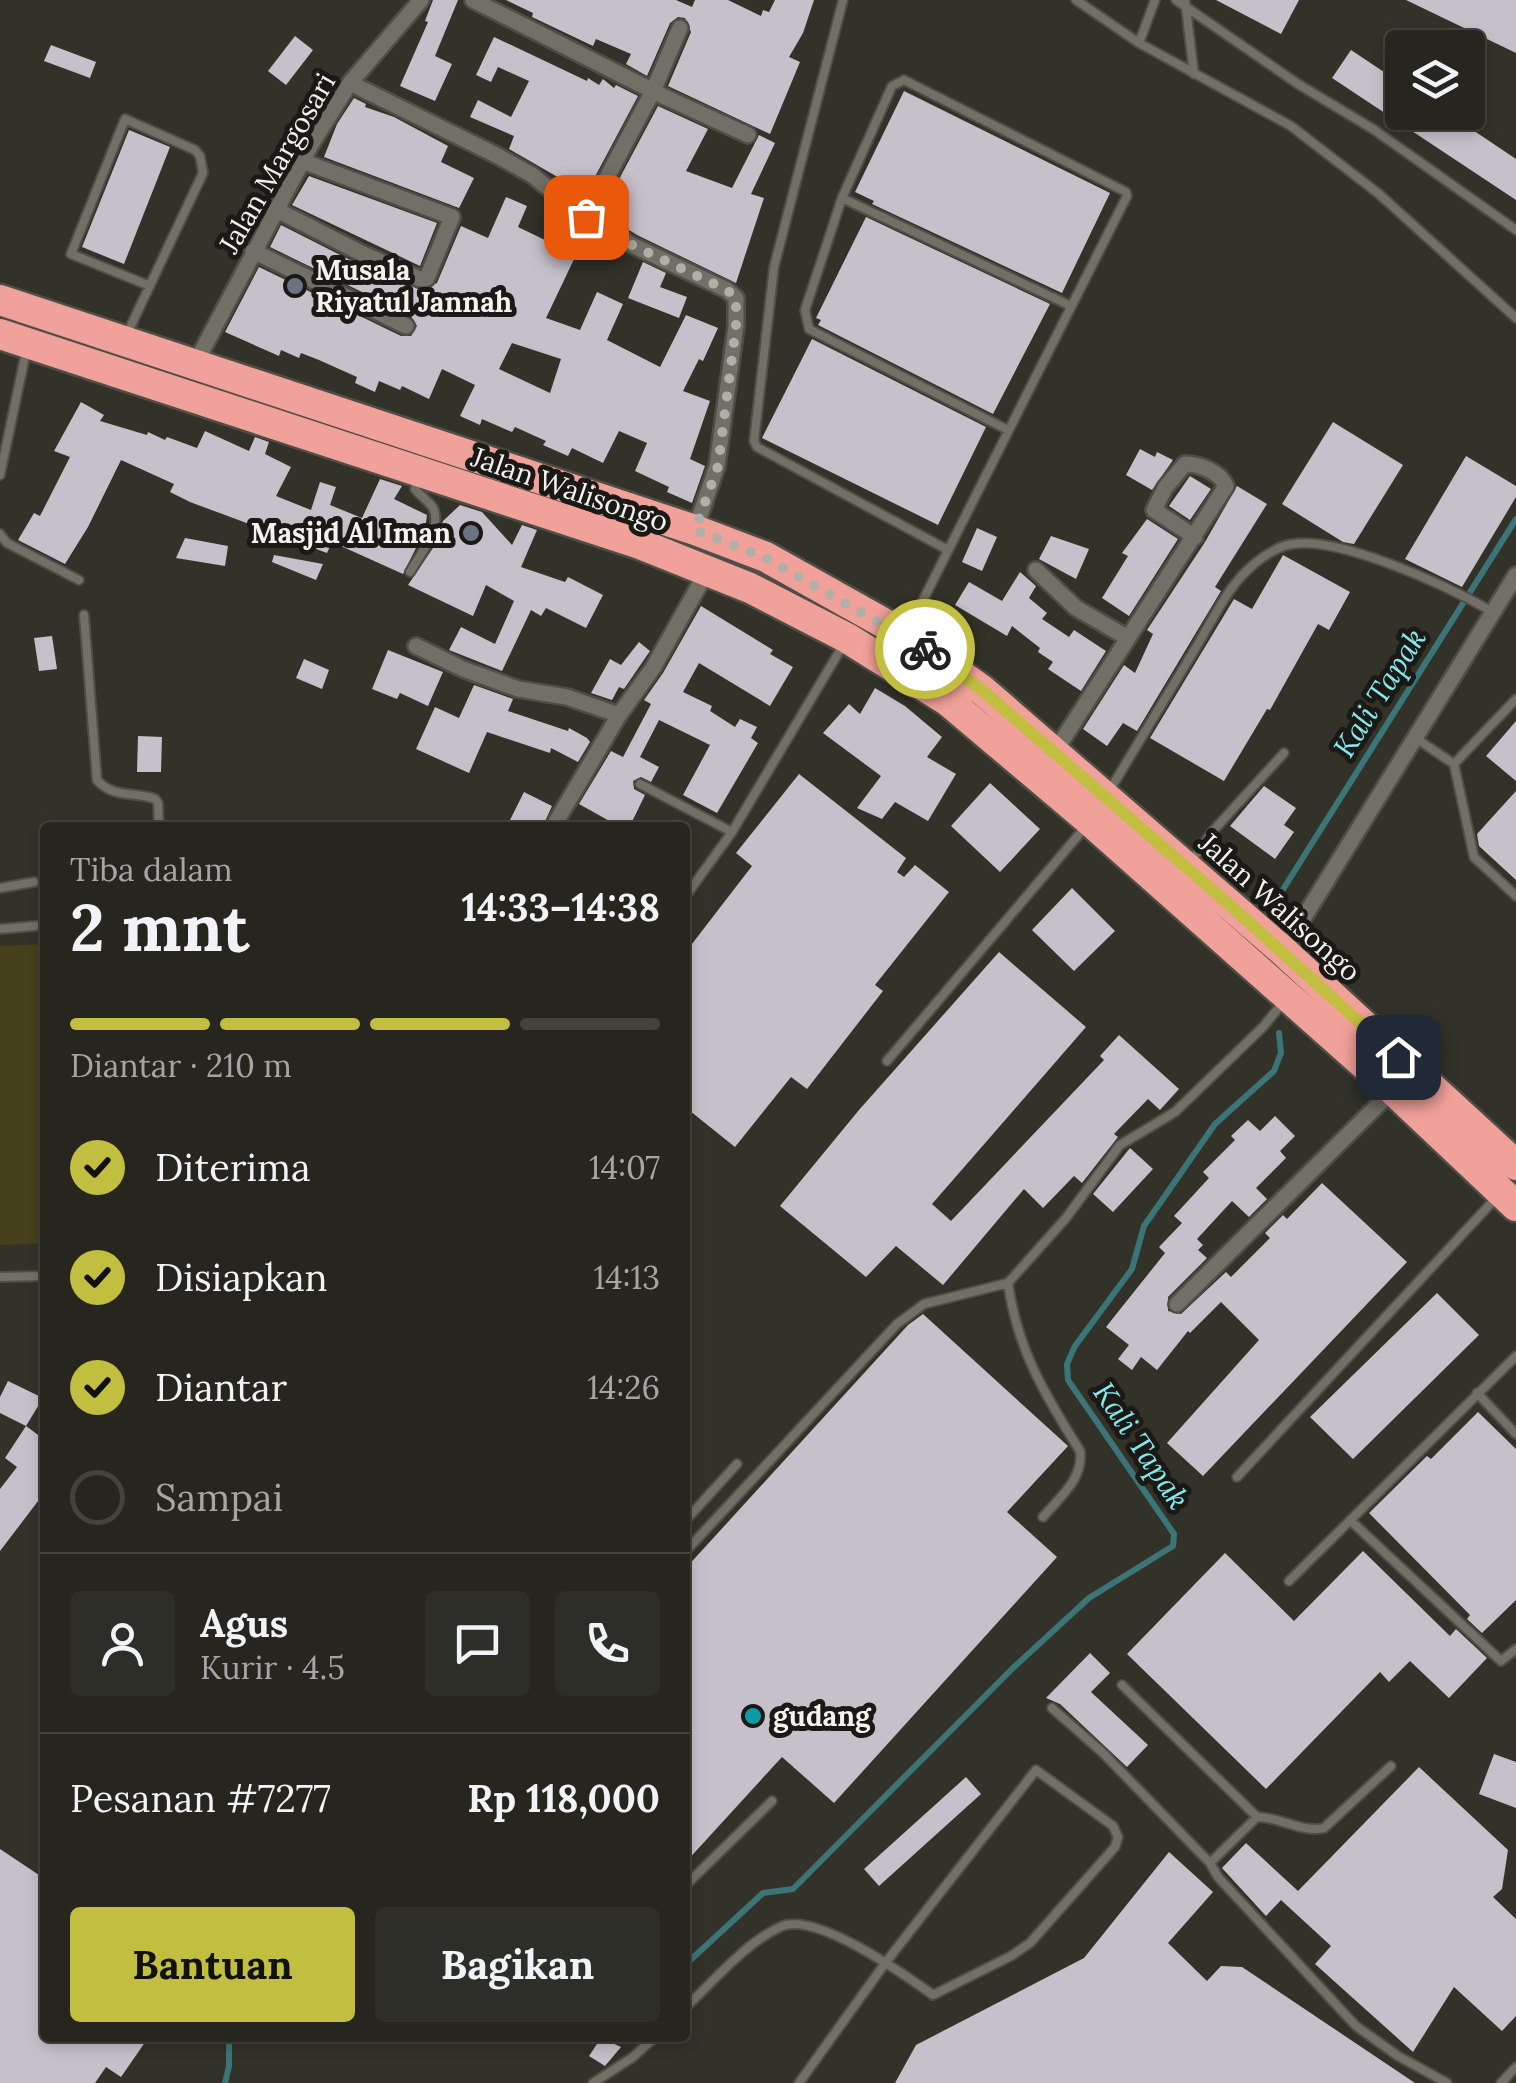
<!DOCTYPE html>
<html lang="id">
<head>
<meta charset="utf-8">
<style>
	:root { --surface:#26261f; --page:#2e2e28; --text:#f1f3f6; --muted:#a4a5a4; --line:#42433d; --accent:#c1be40 }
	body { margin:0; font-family:Lora,serif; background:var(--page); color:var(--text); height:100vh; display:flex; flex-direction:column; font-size:38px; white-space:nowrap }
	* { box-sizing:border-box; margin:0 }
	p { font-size:32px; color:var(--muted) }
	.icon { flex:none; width:55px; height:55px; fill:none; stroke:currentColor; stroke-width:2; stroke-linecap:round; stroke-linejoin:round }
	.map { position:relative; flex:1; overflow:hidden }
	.drawer { position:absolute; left:40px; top:822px; width:650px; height:1220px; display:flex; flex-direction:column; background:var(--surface); border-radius:10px; box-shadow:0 5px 15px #0003,0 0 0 2px var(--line) }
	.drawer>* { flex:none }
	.controls { position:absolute; left:1385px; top:30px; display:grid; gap:20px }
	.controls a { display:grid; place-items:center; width:100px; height:100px; border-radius:10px; background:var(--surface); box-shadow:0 5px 15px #0003,0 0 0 2px var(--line); font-size:50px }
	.pin { position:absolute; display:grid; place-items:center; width:85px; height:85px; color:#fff; margin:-42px; border-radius:20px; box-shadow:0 5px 15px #0006 }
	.courier { position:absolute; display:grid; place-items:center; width:100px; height:100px; margin:-50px; border:8px solid #c1be40; border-radius:50%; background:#fff; color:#222; box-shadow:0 2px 12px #0007 }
	.head em { font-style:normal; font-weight:700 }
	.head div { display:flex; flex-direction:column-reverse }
	.head { display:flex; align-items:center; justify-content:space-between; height:170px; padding:0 30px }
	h1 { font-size:65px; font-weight:700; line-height:75px }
	.bar { display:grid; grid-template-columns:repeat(4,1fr); gap:15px 10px; align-content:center; height:120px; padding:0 30px }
	.bar i { height:12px; border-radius:8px; background:var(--line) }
	.bar .current { background:var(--accent) }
	.bar p { grid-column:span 4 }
	.line { display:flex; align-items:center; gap:25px; padding:0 30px; border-top:2px solid var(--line) }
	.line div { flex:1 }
	.round { display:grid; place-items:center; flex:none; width:105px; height:105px; border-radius:10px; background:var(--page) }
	ol { padding:0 30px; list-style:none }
	li { display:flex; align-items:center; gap:30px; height:110px }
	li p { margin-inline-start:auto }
	li .icon { padding:10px; border-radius:50%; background:var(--accent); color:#111; stroke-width:4 }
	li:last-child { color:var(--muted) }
	li i { width:55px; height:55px; border:5px solid var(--line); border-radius:50% }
	.cta { display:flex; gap:20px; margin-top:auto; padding:20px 30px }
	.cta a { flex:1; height:115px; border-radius:10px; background:var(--accent); color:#111; font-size:40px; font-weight:700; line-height:115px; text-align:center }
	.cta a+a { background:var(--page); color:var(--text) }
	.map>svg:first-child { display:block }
	.green { fill:#47401c }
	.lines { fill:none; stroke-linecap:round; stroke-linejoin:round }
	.stream { stroke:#3b7579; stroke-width:6 }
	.building { fill:#c6c0ca; fill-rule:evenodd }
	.lane-casing { stroke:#4f4d46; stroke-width:12 }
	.street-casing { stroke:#4f4d46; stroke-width:20 }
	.highway-casing { stroke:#4f4d46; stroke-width:35 }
	.lane { stroke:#727066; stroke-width:8 }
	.street { stroke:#727066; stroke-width:15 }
	.highway { stroke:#f0a199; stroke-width:30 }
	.done { stroke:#b0afa8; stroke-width:10; stroke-dasharray:0 18 }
	.route { stroke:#c1be40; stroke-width:12 }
	.worship-dot { fill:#6b7280; stroke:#1a1915; stroke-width:4 }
	.culture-dot { fill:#0f9aa8; stroke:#1a1915; stroke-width:4 }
	.labels { text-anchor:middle; stroke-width:10; stroke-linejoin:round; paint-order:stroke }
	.street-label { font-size:28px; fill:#f3f2ec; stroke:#1a1915 }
	.poi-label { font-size:28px; font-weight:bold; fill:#f3f2ec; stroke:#1a1915; text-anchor:start }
	.water-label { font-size:30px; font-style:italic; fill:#88e8ee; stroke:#1a1915 }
</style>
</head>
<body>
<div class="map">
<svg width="1516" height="2083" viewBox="0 0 1516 2083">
	<rect width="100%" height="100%" fill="#333229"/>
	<path class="green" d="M45,944V1243L0,1245V946Z"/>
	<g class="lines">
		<path class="stream" d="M1282,891L1516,519
			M685,1965L763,1893L793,1889L1013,1668L1089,1598L1173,1546L1174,1534L1068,1380L1067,1364L1075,1346L1132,1269L1144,1226L1215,1124L1274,1071L1281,1053L1279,1033
			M225,2083L229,2066V2038"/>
	</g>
	<path class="building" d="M433,0H458L435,56L452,64L435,101L400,86L428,22L425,21Z
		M506,0H676L692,7L695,0H728L761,16L763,10L769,12L775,0H814L803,33L789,57L800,62L770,134L668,86L691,32L685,18L678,17L670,23L647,76L626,64L631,54L596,39L593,46L532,17L533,13Z
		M1216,0H1299L1281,34Z
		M1406,0H1516V53Z
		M295,36L313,50L286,85L268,71Z
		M494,37L587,81L588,78L599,85L603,79L614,88L616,85L638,96L582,201L566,188L568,183L509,149L514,136L470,117L478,100L511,117L529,81L498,67L491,82L476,75Z
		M51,45L96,62L90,78L44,61Z
		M1351,50L1402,84V112H1446L1516,159V200L1332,78Z
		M904,91L1110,193L1062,293L872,204L874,201L855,192Z
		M354,98L366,104L365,107L394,117L448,146L441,162L474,178L459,208L324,157L337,124Z
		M658,106L708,129L686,171L732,188L759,135L775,143L751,194L764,198L736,283L637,235L601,213Z
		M129,130L170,147L124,264L82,247Z
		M309,176L437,223L420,266L292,205Z
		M506,197L527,206L518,227L576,255L546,318L580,330L597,292L623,304L607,340L660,367L686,315L718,328L703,361L699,359L683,391L710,401L690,459L705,466L692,503L667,492L669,487L635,471L647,443L619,431L603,463L572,448L568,456L543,445L546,441L515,427L512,432L482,419L480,425L460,416L475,385L442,369L429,399L402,386L400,390L379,381L375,392L355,383L357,377L319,360L301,353L299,358L281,350L279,356L225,332L259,267L401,336H411L417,326L411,316L270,247L281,225L354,262L422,290L437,283L461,226L488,238ZM512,343L561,359L550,393L499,369Z
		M866,217L1050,304L993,414L818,325L821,320L816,318Z
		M643,262L666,273L660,287L687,297L679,318L628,298Z
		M812,339L986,427L938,525L762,438Z
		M81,402L104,415L100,421L147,435L148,432L165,440L167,437L197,448L205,431L249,451L255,437L269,442L265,454L291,467L276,496L311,510L320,482L336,487L330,505L362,518L380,479L402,486L394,499L427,515L425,530L403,574L332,542L327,553L190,502L170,492L174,484L121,460L88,527L65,564L18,540L34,513L40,516L70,457L54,451Z
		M1333,422L1403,465L1354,544L1343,542L1282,504Z
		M1140,449L1155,457L1157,452L1173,460L1152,490L1126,475Z
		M1466,456L1516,486V497L1462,587L1405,559Z
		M1190,476L1211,489L1190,520L1169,506Z
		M1237,486L1267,504L1215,587L1221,591L1137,731L1123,723L1107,746L1083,729L1124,665L1135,673L1153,634L1147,630L1205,542Z
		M460,505L482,512L512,545L522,525L537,530L521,567L565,582L568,577L603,595L586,628L546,608L541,616L531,610L502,671L449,650L461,627L495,644L514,601L486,585L473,616L408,585L435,545L443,521Z
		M1147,519L1178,539L1129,616L1102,598L1128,556L1122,553Z
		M977,528L997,537L982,571L962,562Z
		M1051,536L1089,549L1076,579L1039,559Z
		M185,538L228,546L225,566L176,558Z
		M274,555L323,564L316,580L272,562Z
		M1283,555L1350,592L1329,630L1318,624L1270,710L1267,709L1224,781L1150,738L1234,599L1252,609Z
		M1020,572L1036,586L1029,598L1047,613L1042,619L1069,637L1074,630L1106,651L1081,691L1048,669L1053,662L1038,652L1040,648L1012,626L1007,636L955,605L969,582L1002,601Z
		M701,606L773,650L770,654L793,667L770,706L699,663L683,692L712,706L710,711L735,727L740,719L757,727L751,738L758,743L717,813L683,795L710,745L659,720L640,757L659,767L651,782L641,777L633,781L634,789L645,795L629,828H610L613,823L579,804L611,751L623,757L651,704L644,700L663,673Z
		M52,636L57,669L39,671L34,638Z
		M639,642L650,651L624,689L619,687L612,700L591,693L610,659L621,665Z
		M388,650L443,672L428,706L400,693L397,699L372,689Z
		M304,659L329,670L322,689L296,678Z
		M474,685L513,699L508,711L568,731L569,728L587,738L590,742L578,762L551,748L550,753L487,732L469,773L416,749L435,707L459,718Z
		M875,688L905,706L942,737L927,757L956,774L928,821L895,802L882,819L857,808L881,776L823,733L849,704L860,714Z
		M1516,721V781L1486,756Z
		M138,736L162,737L161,772H137Z
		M799,774L906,858L897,872L904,877L915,865L949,892L875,985L883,991L807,1089L791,1077L735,1147L685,1107V953L752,866L736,853Z
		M990,783L1040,829L1000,872L951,826Z
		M1264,786L1296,808L1284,825L1294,832L1275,859L1230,826Z
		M1516,791V880L1479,846L1477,834Z
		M524,792L552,806L542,828H506Z
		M1072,888L1115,931L1074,971L1032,930Z
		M999,952L1086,1027L932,1204L951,1221L1104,1060L1100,1056L1119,1035L1179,1089L1160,1110L1148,1099L1114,1134L1118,1137L1082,1183L1074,1176L1043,1208L1024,1189L943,1285L896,1246L866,1277L780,1206L859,1110Z
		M1275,1116L1295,1136L1280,1151L1286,1158L1256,1188L1267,1199L1249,1217L1232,1201L1197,1239L1203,1245L1198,1250L1207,1258L1168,1297V1311L1181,1314L1226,1272L1231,1277L1270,1238L1265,1233L1283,1215L1287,1219L1322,1183L1407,1262L1203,1476L1167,1443L1259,1340L1221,1302L1190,1333L1188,1331L1157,1370L1141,1357L1132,1370L1118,1359L1129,1345L1106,1327L1165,1253L1159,1247L1182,1223L1174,1216L1209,1178L1203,1172L1235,1140L1231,1136L1248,1120L1260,1131Z
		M1130,1148L1153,1169L1113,1212L1093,1194Z
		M1437,1293L1479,1335L1353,1459L1310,1417Z
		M923,1314L1068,1446L1007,1512L1057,1557L834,1803L782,1757L685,1863V1569L908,1325Z
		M8,1381L43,1398L26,1426L45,1440V1492L0,1551V1489L17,1467L5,1458L26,1426L0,1413V1397Z
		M1478,1412L1516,1449V1600L1482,1633L1467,1619L1470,1615L1369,1513L1427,1456L1431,1459Z
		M1363,1551L1450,1636L1456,1629L1487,1658L1449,1698L1410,1661L1389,1682L1380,1672L1266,1789L1127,1654L1225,1553L1294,1621Z
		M1090,1653L1110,1673L1091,1692L1148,1745L1127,1767L1060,1704L1046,1698Z
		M1494,1754L1516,1762V1808L1479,1794Z
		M1419,1767L1508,1850L1502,1889L1493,1897L1516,1919V2016L1502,2031L1454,1987L1413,2052L1315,1964L1331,1946L1281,1900L1266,1916L1222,1868L1246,1843L1298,1891Z
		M966,1777L981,1794L879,1886L864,1869Z
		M0,1849L45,1879V2038H148L121,2077L106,2067L95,2083H0Z
		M1169,1852L1213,1892L1168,1943L1207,1981L1221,1966L1242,1967L1415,2083H895L916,2045L1084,1958Z
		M601,2038L621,2047L605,2066L589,2056Z"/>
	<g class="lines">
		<defs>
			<path id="lane" d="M843,0L774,267L754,441L757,447L946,549
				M1076,0L1139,43L1291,126L1379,194L1516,318
				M1176,0L1298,84L1373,129L1516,230
				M1185,0L1194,74
				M1139,43L1155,0
				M842,198L1071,306
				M126,336L203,173L200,156L195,150L125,119L71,254L150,286
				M0,475L26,352
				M0,534L7,543L79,580
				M410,572C419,556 443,527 433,508C429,501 420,496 415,489L419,476
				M84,615L97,780C114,799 133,791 155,799L158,803L159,828
				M909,628L1127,196L1126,192L904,80L892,86L842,198L805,310L809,329L1008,430
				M1414,737L1454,764L1474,857L1516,896
				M1454,764L1516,699
				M640,784L732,832
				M1108,793C1136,747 1164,701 1192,654C1205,633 1217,609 1231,589C1244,571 1264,553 1284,546C1331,530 1451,588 1493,612
				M1190,863L1212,832L1284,753
				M0,888L34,882
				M685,897L732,832L845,642
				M0,929L45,925
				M887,1061L1087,825
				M0,1277L45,1276
				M1008,1283C1017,1349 1045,1395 1080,1451C1084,1478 1060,1497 1043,1517
				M1477,1393L1516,1434
				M1237,1477L1495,1199
				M1350,1520L1501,1661L1516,1649
				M685,1521L737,1464
				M685,1552L897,1324L924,1304L1008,1283L1066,1218L1120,1145L1175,1112L1263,1027L1285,1000
				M1289,1581L1516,1356
				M1122,1685L1257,1817
				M1052,1708L1103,1753L1210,1863
				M1391,1766L1324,1828C1302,1833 1280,1817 1257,1817L1210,1863L1218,1877L1356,2026L1398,2056L1447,2083
				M685,1886L772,1801
				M685,2008C714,1981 744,1944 780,1927C814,1910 905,1975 933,1995L1011,1956L1030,1943L1115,1847L1118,1837L1113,1826L1036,1770L886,1962L799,2083
				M593,2083L633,2057L654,2038
				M1501,2083L1516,2067"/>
			<path id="street" d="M473,0L667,98L748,135
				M350,83L496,155L532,175L579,213L632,245L727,290L736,298V326L717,466L695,530
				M275,209L359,252L420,279L427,278L452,217L302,161
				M586,217L653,91L680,28
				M253,251L406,326
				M195,364L312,143L350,83L421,0
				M1036,570L1076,608L1128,638
				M416,646L463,669L518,689L567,697L619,715
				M1054,753L1226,486C1220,472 1200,464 1185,464L1165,488L1154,510L1195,537
				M553,827L619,715L653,668L706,573
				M1283,951L1516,575
				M1177,1304L1393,1090"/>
			<path id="highway" d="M0,300L695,530L766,557L905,635L982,690L1283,951L1516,1165
				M0,334L640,544L750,588L847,638L948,701L1090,821L1393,1090L1516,1206"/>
		</defs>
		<use href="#lane" class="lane-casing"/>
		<use href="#street" class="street-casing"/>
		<use href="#highway" class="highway-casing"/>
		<use href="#lane" class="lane"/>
		<use href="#street" class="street"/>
		<use href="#highway" class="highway"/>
	</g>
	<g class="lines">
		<path class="done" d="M586,217L632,245L727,290L736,298V326L718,466L695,530L766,558L925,649"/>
		<path class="route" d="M925,649L982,690L1232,907L1398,1057"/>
	</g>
	<g class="worship-dot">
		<circle cx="295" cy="286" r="10"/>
		<circle cx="471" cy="533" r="10"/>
	</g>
	<circle class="culture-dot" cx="753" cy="1716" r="10"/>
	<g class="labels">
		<g class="street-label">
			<text transform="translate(277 163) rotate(-60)" y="10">Jalan Margosari</text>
			<text transform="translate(570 489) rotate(19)" y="10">Jalan Walisongo</text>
			<text transform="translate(1280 907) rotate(42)" y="10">Jalan Walisongo</text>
		</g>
		<g class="poi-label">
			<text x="315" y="280">Musala<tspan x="315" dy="32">Riyatul Jannah</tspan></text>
			<text x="451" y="543" text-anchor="end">Masjid Al Iman</text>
			<text x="773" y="1726">gudang</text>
		</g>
		<g class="water-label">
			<text transform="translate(1380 693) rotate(-58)" y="10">Kali Tapak</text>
			<text transform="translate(1141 1446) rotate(56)" y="10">Kali Tapak</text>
		</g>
	</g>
</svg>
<div class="controls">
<a><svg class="icon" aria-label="layers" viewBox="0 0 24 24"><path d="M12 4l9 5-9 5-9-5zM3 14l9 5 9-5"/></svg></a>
</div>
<div class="pin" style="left:586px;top:217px;background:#ea580c"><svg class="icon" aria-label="bag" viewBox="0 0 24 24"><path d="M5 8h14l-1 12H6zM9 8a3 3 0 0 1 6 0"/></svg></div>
<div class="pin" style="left:1398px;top:1057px;background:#1f2937"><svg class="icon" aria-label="home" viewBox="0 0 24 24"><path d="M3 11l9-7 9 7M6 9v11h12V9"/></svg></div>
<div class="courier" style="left:925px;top:649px"><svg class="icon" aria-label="bike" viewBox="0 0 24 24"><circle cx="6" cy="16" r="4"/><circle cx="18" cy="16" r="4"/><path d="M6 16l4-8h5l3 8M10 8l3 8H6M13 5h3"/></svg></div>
<section class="drawer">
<div class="head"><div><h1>2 mnt</h1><p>Tiba dalam</p></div><em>14:33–14:38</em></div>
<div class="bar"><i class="current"></i><i class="current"></i><i class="current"></i><i></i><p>Diantar · 210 m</p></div>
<ol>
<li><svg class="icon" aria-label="check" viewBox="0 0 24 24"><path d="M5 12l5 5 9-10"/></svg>Diterima<p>14:07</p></li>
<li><svg class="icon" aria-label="check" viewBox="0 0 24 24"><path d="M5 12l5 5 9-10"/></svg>Disiapkan<p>14:13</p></li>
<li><svg class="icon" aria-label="check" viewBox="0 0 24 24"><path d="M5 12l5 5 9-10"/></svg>Diantar<p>14:26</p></li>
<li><i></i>Sampai</li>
</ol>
<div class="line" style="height:180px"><a class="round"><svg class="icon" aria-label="person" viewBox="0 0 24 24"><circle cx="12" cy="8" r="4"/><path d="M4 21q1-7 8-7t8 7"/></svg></a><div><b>Agus</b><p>Kurir · 4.5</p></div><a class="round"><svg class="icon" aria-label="chat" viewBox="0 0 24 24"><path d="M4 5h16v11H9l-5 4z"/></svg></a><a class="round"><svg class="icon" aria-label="phone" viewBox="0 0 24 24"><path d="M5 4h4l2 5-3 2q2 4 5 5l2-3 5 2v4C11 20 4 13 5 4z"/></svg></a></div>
<div class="line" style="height:130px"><div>Pesanan #7277</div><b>Rp 118,000</b></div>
<div class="cta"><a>Bantuan</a><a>Bagikan</a></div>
</section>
</div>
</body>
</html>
